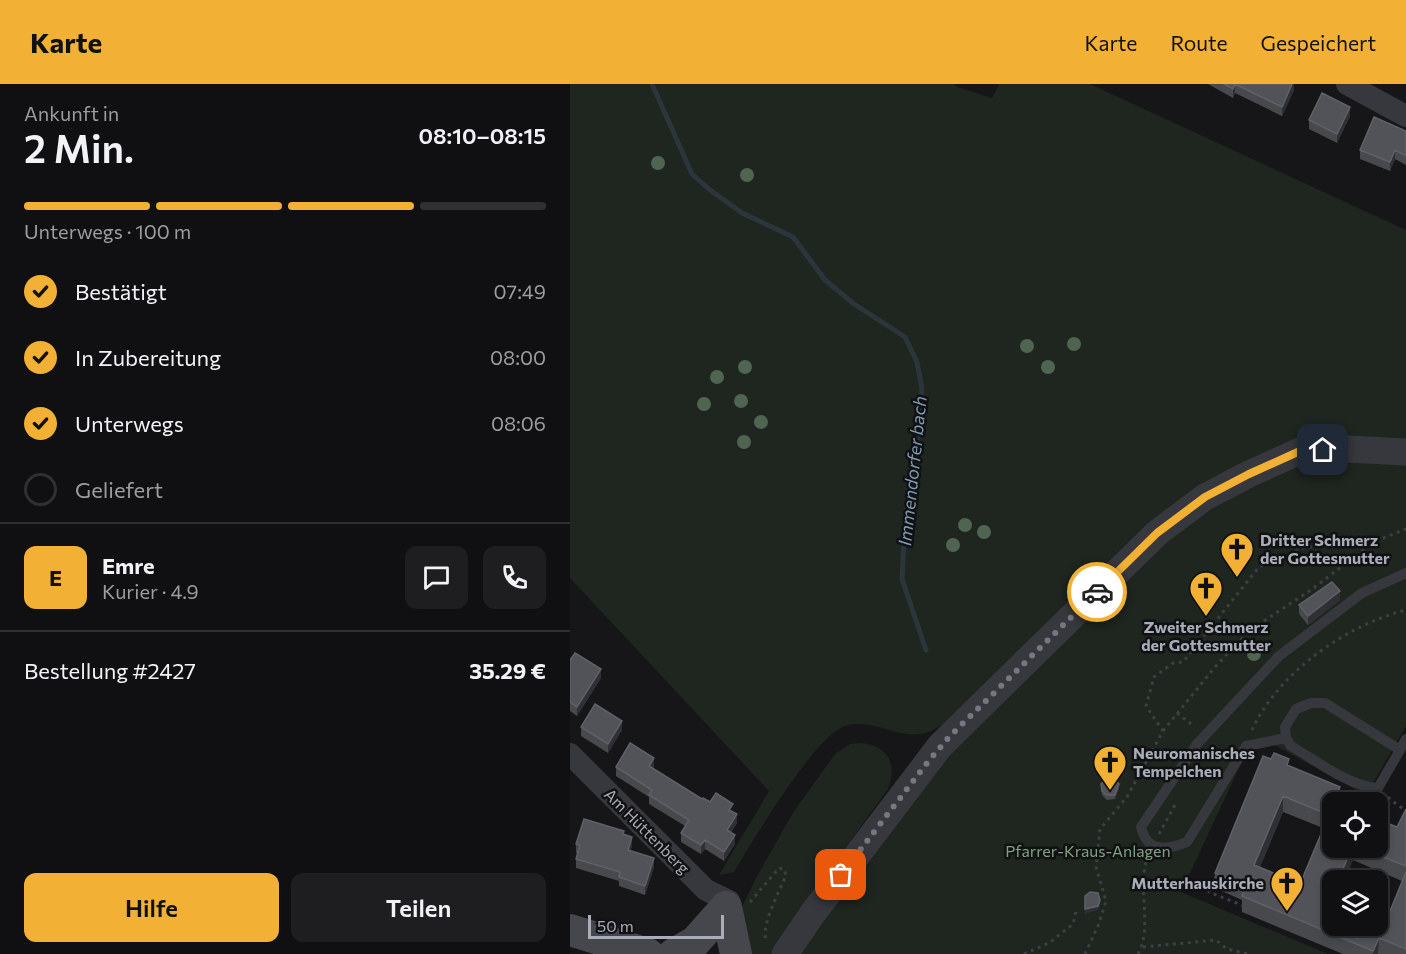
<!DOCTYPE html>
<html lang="de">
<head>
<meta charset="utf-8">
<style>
	:root { --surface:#101012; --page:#1e1e20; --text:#f1f3f6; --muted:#9c9d9f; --line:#303032; --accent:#f2b134 }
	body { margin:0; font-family:Commissioner,sans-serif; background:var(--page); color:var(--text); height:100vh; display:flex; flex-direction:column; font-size:22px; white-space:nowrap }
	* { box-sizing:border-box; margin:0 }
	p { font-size:20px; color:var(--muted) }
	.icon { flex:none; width:33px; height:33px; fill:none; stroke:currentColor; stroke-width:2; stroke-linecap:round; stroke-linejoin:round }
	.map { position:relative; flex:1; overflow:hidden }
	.side { display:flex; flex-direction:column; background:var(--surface); width:570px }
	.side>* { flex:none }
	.tools { position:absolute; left:752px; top:708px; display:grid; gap:12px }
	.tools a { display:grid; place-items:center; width:66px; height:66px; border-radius:12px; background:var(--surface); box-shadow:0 3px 9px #0003,0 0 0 2px var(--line); font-size:30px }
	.scale { position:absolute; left:18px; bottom:15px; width:136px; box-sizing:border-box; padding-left:6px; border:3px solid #a8adb8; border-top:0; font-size:16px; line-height:21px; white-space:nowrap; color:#a8adb8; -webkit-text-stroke:4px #111113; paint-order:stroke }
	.pin { position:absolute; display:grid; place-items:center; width:51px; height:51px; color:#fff; margin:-26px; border-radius:12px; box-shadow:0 3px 9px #0006 }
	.courier { position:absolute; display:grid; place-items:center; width:60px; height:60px; margin:-30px; border:4px solid #f2b134; border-radius:50%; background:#fff; color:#222; box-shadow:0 2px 8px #0007 }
	.head em { font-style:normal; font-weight:600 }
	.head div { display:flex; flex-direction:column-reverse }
	.head { display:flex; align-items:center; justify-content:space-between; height:102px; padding:0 24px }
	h1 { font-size:39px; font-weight:600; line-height:45px }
	.bar { display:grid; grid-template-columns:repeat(4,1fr); gap:9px 6px; align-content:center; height:72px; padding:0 24px }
	.bar i { height:8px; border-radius:4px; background:var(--line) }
	.bar .selected { background:var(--accent) }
	.bar p { grid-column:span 4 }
	.line { display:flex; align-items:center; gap:15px; padding:0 24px; border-top:2px solid var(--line) }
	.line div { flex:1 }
	.round { display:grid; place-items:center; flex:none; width:63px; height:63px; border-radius:12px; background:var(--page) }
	ol { padding:0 24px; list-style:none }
	li { display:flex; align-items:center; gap:18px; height:66px }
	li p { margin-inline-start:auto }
	li .icon { padding:6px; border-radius:50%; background:var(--accent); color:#111; stroke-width:4 }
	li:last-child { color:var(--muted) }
	li i { width:33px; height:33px; border:3px solid var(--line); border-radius:50% }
	.button { display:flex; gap:12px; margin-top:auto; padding:12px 24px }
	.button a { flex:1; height:69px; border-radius:12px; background:var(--accent); color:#111; font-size:24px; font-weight:600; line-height:69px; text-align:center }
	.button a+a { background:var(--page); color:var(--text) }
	header { display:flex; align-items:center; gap:36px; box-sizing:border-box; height:84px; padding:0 30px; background:var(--accent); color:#111 }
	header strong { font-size:28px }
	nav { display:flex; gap:33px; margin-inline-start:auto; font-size:21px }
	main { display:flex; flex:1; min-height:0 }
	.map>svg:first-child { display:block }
	.green { fill:#1e261f }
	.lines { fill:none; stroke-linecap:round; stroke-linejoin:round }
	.stream { stroke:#2c353c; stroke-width:5 }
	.path { stroke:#3d3f44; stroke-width:3; stroke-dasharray:3 4.5; stroke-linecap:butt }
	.service { stroke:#37383d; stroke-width:10 }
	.minor { stroke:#37383d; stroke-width:22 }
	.tertiary { stroke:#37383d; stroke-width:27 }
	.secondary { stroke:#45474d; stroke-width:32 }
	.tree { fill:#506452 }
	.wall { fill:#47494d; fill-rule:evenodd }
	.shaded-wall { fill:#2f3033 }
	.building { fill:#525359; stroke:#5f6168; stroke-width:1.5; fill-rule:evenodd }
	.done { stroke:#757880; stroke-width:6; stroke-dasharray:0 10.8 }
	.route { stroke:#f2b134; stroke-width:8 }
	.labels { text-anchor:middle; stroke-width:5; stroke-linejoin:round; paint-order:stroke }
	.poi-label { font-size:16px; font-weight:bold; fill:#a8adb8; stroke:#111113; text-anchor:start }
	.street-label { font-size:16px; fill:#a8adb8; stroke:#111113 }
	.park-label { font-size:16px; fill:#7fa381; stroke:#111113 }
	.water-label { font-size:18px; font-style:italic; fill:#7f9bb3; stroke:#111113 }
</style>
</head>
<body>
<header>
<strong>Karte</strong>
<nav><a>Karte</a><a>Route</a><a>Gespeichert</a></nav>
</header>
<main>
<section class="side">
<div class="head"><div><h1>2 Min.</h1><p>Ankunft in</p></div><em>08:10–08:15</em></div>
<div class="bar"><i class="selected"></i><i class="selected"></i><i class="selected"></i><i></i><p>Unterwegs · 100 m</p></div>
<ol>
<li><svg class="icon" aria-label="check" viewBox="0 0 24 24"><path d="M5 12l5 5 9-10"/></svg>Bestätigt<p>07:49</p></li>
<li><svg class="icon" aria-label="check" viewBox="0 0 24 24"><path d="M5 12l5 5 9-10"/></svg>In Zubereitung<p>08:00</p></li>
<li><svg class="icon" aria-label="check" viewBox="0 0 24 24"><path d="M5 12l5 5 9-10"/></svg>Unterwegs<p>08:06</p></li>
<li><i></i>Geliefert</li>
</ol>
<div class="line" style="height:108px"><b class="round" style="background:var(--accent);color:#111">E</b><div><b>Emre</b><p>Kurier · 4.9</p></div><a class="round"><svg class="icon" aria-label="chat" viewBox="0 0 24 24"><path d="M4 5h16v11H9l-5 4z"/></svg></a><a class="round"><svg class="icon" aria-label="phone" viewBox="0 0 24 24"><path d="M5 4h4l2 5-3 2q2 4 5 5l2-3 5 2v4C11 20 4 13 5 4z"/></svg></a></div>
<div class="line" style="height:78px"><div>Bestellung #2427</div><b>35.29 €</b></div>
<div class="button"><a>Hilfe</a><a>Teilen</a></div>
</section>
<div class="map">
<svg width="836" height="870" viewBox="0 0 836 870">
	<rect width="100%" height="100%" fill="#161618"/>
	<path class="green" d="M0,0H384L387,3L422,14L429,0H520L836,146V360L778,356L626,405L576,440L383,633C374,639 366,646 355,649C330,656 305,635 278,641C246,648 183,757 164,788L149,791L199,707L0,494Z
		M836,374V642L796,711L701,659L681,667L671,680L611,808L758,870H226L371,676L572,473L685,395L747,375Z
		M290,659C318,661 328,680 318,705L252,796L203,870H181L171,825L186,794L224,727L265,670L280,660Z"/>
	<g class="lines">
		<path class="stream" d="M82,0L122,90L140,106L172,129L223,153L255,196L284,220L335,253L347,278L352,305L347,358L341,387L335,438L332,495L356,566"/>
		<path class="path" d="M607,629L625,643
			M682,646C708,589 776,541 836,526
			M593,647L645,583L680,546L741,506L800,461
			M818,713L827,721L836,726
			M589,750L606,719
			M646,792L639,808L674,822
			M180,818L209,784L214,785L216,791C210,807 191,840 196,856
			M573,863L646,856L657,865L678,870
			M454,870L479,859L503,840L507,824
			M515,870L528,842L536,817L526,783L530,745L557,713L593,647L576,622L584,593L603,579L613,578L689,483L735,463L801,459L836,445
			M568,870C583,843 567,805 577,775"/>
		<path class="service" d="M741,619H755L830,666L808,704C782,704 745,676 721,662L716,654L715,643L726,625Z
			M716,654L676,662L617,758C597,766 577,769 571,743L627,660L709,572L792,509L836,489
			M830,666L836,655"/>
		<path class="minor" d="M777,0L836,32
			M0,670L136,806L159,817"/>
		<path class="tertiary" d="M215,870L243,829L370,662L587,449L635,413L679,390L730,367L777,365L836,368"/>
		<path class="secondary" d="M156,823L166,870
			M0,846L78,870
			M104,870L125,858L156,823"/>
	</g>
	<g class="tree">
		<circle cx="88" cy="79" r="7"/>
		<circle cx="177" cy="91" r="7"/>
		<circle cx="504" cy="260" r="7"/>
		<circle cx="457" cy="262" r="7"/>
		<circle cx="175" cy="283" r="7"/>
		<circle cx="478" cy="283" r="7"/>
		<circle cx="147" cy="293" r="7"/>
		<circle cx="171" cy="317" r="7"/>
		<circle cx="134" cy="320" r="7"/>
		<circle cx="191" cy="338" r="7"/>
		<circle cx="174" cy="358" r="7"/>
		<circle cx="395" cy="441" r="7"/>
		<circle cx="414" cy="448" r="7"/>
		<circle cx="383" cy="461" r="7"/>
		<circle cx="684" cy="570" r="7"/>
	</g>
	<path class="wall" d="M638,0H724V6L712,32L665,9L663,14Z
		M780,32L767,59L739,45V36Z
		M836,47V81L825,75L820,87L790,75V66Z
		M770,516L738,541L729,530V521Z
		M0,576L31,594L7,632L0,627Z
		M11,643L52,646L38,669L11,652Z
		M719,682L770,718H762V764H807L827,743L836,725V870H773L672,828V816L645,804V789ZM713,728L753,744L730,800L690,783ZM783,776L832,797L820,827L762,842V796Z
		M46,683H84L83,684L132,715L163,728L167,739L161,748L165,760L154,777L135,765L131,770L111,758V749L115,742L79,720V713L46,692Z
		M531,700L549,704L545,715L537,716L532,711Z
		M54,750L62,762L60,767L84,783L75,811L49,802V797L6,784V775L8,769H6V760Z"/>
	<path class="shaded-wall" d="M665,0V9L663,14V5Z
		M722,0H724V6L712,32V23Z
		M780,23V32L767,59V50Z
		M825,66V75L820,87V78Z
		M770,507V516L738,541V532Z
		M31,585V594L7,632V623Z
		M52,637V646L38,669V660Z
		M84,674V683L79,691V682Z
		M549,700V704L545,715V711Z
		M770,703V718H764Z
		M713,712V728L684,797V781Z
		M167,730V739L157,755V746Z
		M165,751V760L154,777V768Z
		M62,753V762L58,775V766Z
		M135,756V765L131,770V761Z
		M782,764H783V776L775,796H768Z
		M84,774V783L75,811V802Z
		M530,816V820L528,826L515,830V825Z
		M809,854L808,870H803V867Z"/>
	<path class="building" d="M654,0H722L712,23L665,0L663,5Z
		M752,9L780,23L767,50L739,36Z
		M804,33L836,47V72L825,66L820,78L790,66Z
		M762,498L770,507L738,532L729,521Z
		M5,569L31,585L7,623L0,618V576Z
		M25,620L52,637L38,660L11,643Z
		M60,659L84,674L79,682L132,715L133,714L140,718L146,709L163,720L159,726L167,730L157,746L165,751L154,768L135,756L131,761L111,749L119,736L79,711L82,706L46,683Z
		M704,669L719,675L717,681L770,703L764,717L767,718H762V764H782L768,796H762V842H807V821L820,827L836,788V865L809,854L803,867L672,812L676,802L645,789L693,672L701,675ZM713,712L759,731L730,800L684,781Z
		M536,695H544L549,700L545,711H537L532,707L531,700Z
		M836,725V782L790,764H807V735L827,743Z
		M14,735L54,747L53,750L62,753L58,766L84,774L75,802L49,793L50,788L6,775L10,761L6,760Z
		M520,808L528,809L530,816L528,822L515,825V812Z"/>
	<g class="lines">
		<path class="done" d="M271,791L357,679L379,653L527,508"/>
		<path class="route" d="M527,508L587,449L635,413L679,390L730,367L753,366"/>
	</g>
	<defs>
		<symbol id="church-pin" viewBox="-11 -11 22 30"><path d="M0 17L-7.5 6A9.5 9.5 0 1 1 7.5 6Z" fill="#f2b134" stroke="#111113"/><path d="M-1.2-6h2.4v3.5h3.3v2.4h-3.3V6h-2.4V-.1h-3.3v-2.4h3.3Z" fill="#111"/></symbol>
	</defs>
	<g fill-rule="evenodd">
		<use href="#church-pin" x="648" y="446" width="38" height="52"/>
		<use href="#church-pin" x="617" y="485" width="38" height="52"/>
		<use href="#church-pin" x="521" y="659" width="38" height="52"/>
		<use href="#church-pin" x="698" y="780" width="38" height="52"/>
	</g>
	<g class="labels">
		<g class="poi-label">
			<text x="690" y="462">Dritter Schmerz<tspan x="690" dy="18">der Gottesmutter</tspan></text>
			<text x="636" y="549" text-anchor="middle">Zweiter Schmerz<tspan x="636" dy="18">der Gottesmutter</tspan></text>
			<text x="563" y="675">Neuromanisches<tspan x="563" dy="18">Tempelchen</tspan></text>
			<text x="694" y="805" text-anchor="end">Mutterhauskirche</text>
		</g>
		<g class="street-label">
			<text transform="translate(77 747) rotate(45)" y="6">Am Hüttenberg</text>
		</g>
		<g class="park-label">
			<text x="518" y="773">Pfarrer-Kraus-Anlagen</text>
		</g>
		<g class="water-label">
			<text transform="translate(343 387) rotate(-84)" y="6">Immendorfer bach</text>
		</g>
	</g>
</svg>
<div class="tools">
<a><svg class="icon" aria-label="locate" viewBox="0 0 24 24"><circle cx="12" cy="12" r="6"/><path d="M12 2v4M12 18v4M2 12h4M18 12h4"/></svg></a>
<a><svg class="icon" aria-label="layers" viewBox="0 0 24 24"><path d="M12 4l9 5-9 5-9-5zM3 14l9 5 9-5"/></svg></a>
</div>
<div class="scale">50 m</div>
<div class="pin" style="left:271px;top:791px;background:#ea580c"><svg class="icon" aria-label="bag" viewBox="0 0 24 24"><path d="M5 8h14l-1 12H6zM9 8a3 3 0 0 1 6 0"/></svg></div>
<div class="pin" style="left:753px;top:366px;background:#1f2937"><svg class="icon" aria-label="home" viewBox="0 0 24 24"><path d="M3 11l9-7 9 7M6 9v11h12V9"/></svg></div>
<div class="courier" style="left:527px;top:508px"><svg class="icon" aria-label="car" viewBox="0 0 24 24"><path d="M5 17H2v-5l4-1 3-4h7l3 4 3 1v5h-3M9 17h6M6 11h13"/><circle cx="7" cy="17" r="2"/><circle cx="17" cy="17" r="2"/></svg></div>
</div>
</main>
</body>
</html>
